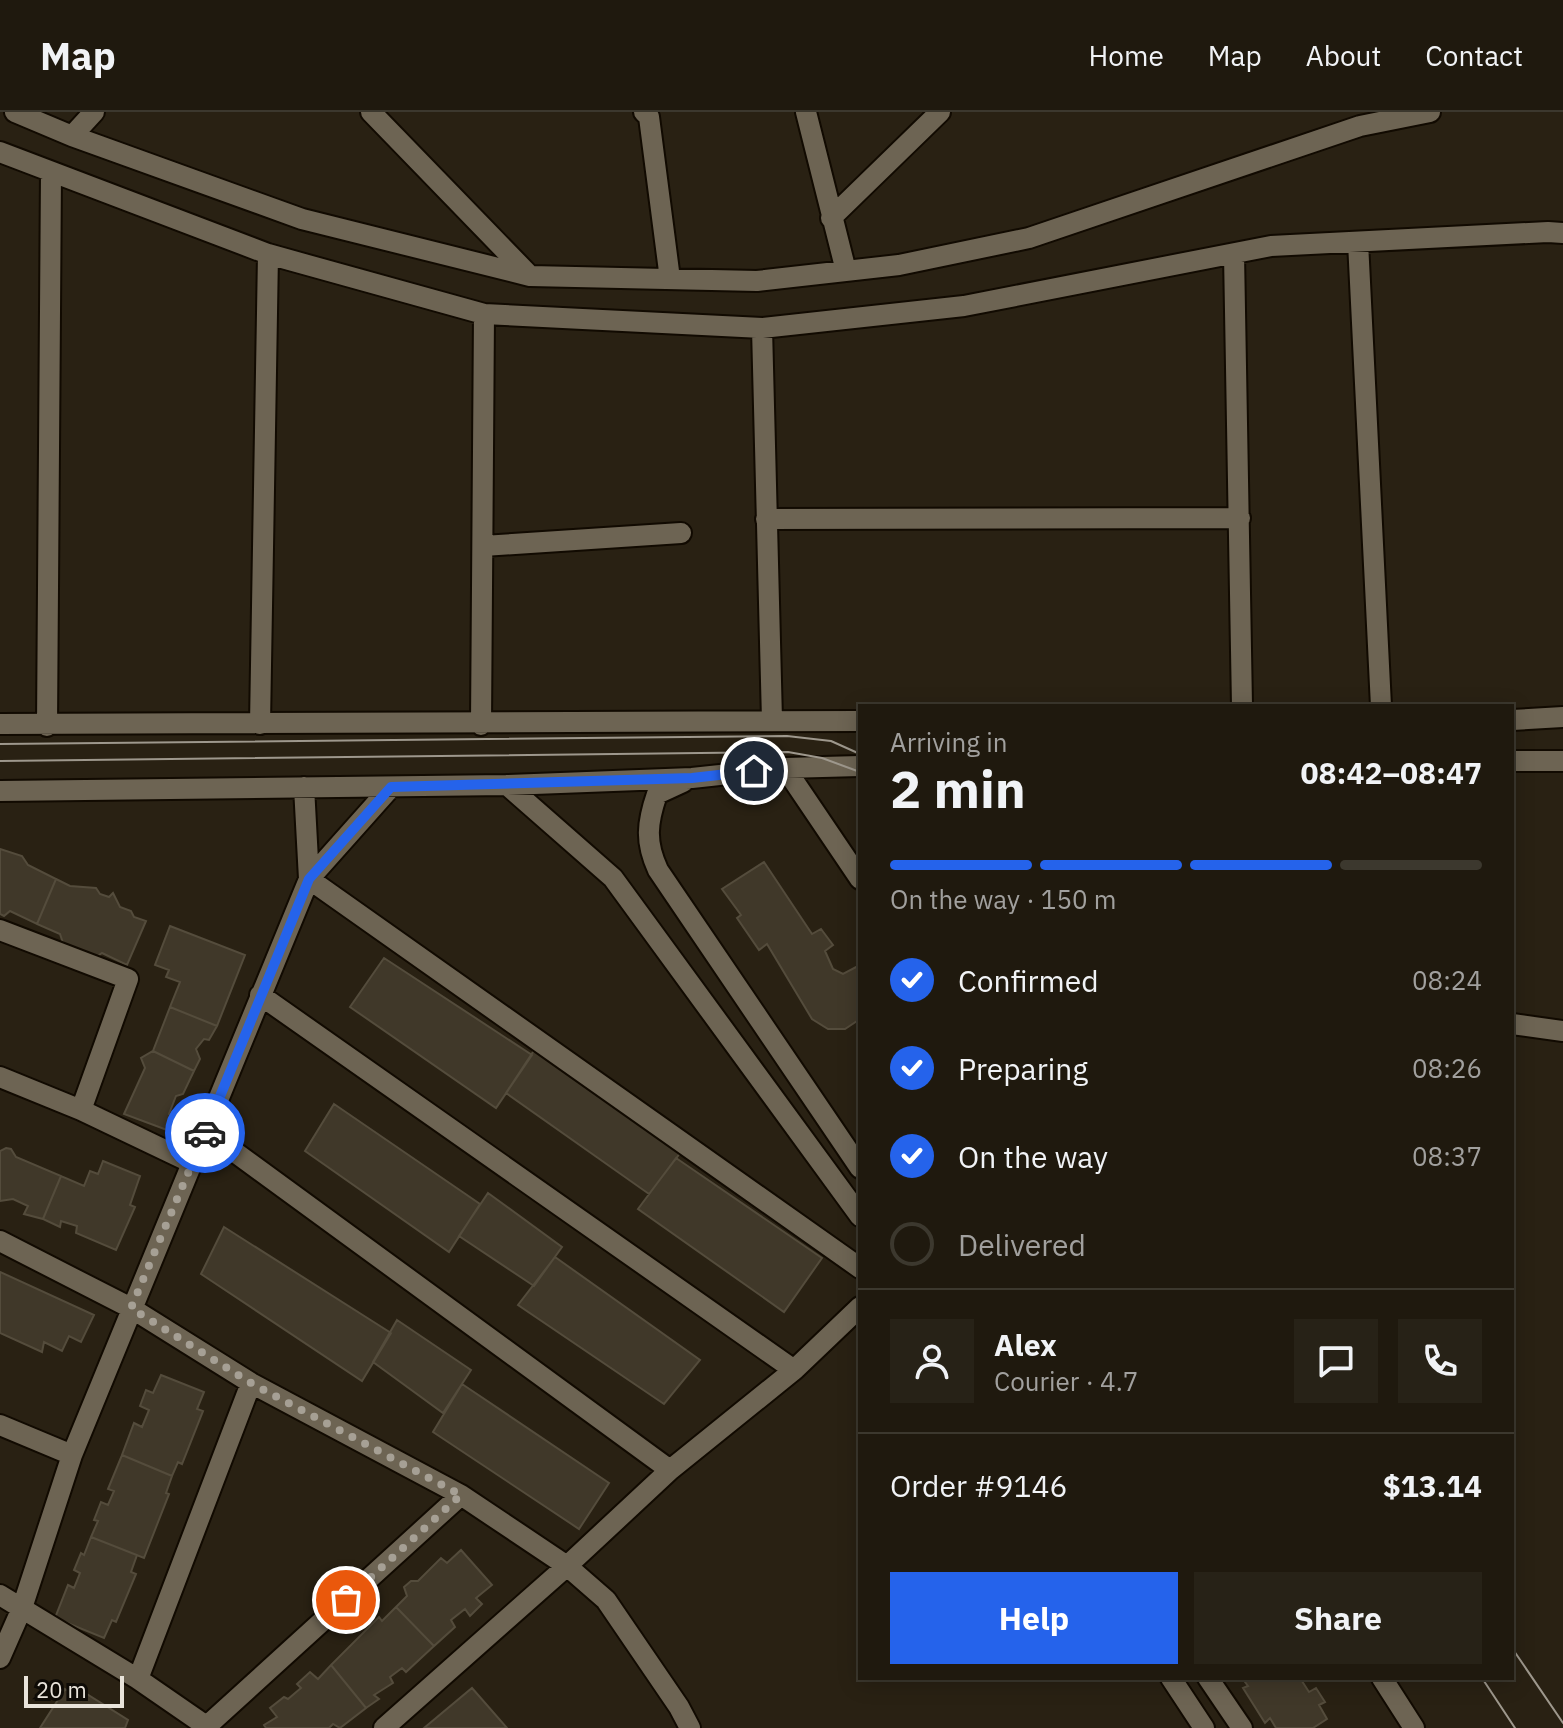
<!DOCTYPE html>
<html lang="en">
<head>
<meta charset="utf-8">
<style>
	:root { --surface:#1f190e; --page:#272217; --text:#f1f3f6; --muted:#a1a09e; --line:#3c382e; --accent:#2563eb }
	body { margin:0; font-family:"IBM Plex Sans",sans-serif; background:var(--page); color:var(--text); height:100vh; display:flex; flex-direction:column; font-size:30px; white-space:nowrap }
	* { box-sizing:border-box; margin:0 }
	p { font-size:26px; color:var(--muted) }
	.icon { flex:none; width:44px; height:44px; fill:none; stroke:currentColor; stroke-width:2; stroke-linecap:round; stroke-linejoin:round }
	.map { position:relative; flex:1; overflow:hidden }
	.panel { position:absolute; left:858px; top:592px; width:656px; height:976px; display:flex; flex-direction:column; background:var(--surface); border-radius:0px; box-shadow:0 4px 20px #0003,0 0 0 2px var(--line) }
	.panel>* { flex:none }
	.scale { position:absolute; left:24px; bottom:20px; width:100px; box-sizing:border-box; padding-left:8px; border:4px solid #e9e4db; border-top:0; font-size:22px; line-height:28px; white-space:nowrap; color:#e9e4db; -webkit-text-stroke:6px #0e0b06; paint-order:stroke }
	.pin { position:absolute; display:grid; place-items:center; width:68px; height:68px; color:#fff; margin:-34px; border:4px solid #fff; border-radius:50%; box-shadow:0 2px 8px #0007 }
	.courier { position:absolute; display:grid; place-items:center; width:80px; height:80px; margin:-40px; border:6px solid #2563eb; border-radius:50%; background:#fff; color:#222; box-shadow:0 2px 10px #0007 }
	.head em { font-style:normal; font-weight:700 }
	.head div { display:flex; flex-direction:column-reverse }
	.head { display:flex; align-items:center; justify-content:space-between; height:136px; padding:0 32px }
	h1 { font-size:52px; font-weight:700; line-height:60px }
	.bar { display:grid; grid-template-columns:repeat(4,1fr); gap:12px 8px; align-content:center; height:96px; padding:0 32px }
	.bar i { height:10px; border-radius:6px; background:var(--line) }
	.bar .selected { background:var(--accent) }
	.bar p { grid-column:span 4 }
	.line { display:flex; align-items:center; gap:20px; padding:0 32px; border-top:2px solid var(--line) }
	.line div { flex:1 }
	.round { display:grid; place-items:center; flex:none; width:84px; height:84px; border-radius:0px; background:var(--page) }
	ol { padding:0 32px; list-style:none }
	li { display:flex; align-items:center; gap:24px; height:88px }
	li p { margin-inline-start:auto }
	li .icon { padding:8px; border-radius:50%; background:var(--accent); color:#fff; stroke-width:4 }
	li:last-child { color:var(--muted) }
	li i { width:44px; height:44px; border:4px solid var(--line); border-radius:50% }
	.cta { display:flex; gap:16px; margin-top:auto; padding:16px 32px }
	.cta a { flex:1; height:92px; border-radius:0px; background:var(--accent); color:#fff; font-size:32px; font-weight:700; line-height:92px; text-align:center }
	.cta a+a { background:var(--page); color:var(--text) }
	header { display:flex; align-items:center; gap:48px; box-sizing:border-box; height:112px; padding:0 40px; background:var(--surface); border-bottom:2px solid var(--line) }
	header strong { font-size:38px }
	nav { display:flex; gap:44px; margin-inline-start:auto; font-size:28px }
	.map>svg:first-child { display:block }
	.building { fill:#403829; stroke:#544c3c; stroke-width:2 }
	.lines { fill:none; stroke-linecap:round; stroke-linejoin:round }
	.minor-casing { stroke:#110a01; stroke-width:24 }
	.minor { stroke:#6d6453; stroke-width:20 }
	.tram { stroke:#9e988d; stroke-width:2 }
	.done { stroke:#a6a095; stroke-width:8; stroke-dasharray:0 14.4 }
	.route { stroke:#2563eb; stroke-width:10 }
</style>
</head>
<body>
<header>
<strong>Map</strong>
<nav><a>Home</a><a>Map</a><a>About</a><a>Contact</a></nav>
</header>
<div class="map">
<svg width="1563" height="1616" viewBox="0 0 1563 1616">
	<rect width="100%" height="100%" fill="#292113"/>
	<path class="building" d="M0,737L22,744L28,753L56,767L37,812L10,799L4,804L0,802Z
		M764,750L812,822L821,817L833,833L825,839L833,857L843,862L860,853V907L845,917H828L812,907L767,832L759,838L737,806L741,803L722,777Z
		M56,767L70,774L96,776L100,782L109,785L113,781L120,795L131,799L134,805L146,809L127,853L102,841L95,846L63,831L60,822L37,812Z
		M170,814L245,843L217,914L170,895L180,870L166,865L169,858L155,853Z
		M384,846L532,943L496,996L350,895Z
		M170,895L217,914L209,928L204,927L196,937L200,947L194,959L153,939Z
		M537,934L684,1036L649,1082L506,981Z
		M153,939L194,959L183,982L176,984L169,1002L174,1004L167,1018L124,1002L145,956L141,946Z
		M334,992L480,1092L449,1140L305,1039Z
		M6,1036L11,1037L16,1045L61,1064L43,1107L24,1102L28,1094L13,1087L0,1089V1039Z
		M676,1046L822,1146L784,1200L638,1097Z
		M103,1049L140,1064L130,1093L135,1095L116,1138L76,1121L77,1114L61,1109L60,1115L43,1107L61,1064L84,1074L90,1059L98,1062Z
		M488,1081L562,1135L534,1174L459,1124Z
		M224,1115L391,1221L362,1269L201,1162Z
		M555,1145L700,1248L664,1292L518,1193Z
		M0,1160L94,1203L81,1230L69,1224L62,1239L44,1230L42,1240L0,1221Z
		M397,1208L471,1258L443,1301L373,1250Z
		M161,1263L204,1280L197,1297L203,1299L182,1352L178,1350L172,1364L122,1343L134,1311L142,1315L149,1298L140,1294L146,1278L153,1281Z
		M462,1272L609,1371L579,1417L433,1320Z
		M122,1343L172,1364L166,1381L169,1382L144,1446L91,1425L98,1409L94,1408L101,1390L108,1393L114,1379L108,1377Z
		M91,1425L137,1443L131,1460L136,1462L116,1510L112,1508L104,1526L55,1506L68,1473L74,1476L80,1461L74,1458L81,1441L84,1443Z
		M461,1438L492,1473L476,1486L482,1492L470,1504L465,1497L451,1508L455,1515L434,1534L396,1495L407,1484L404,1475L411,1469H418L441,1446L447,1451Z
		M396,1495L434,1534L406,1560L402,1556L390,1565L393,1571L374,1583L379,1587L366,1596L331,1553L379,1505L382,1509Z
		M331,1553L366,1596L340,1616L333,1612L329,1616H266L264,1613L277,1605L270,1596L284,1585L288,1587L301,1576L297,1572L310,1560L318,1567Z
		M1242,1566H1300L1309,1580L1316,1576L1325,1590L1319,1593L1327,1607L1313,1616H1276L1270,1606L1265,1611L1243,1576L1248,1574Z
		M472,1576L507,1616H424Z
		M65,1577L81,1588L85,1581L128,1608L125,1616H40Z"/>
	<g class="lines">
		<defs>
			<path id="minor" d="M15,0L72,24L302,107L530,164L757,169L899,153L1029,126L1360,14L1430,0
				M371,0L530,164
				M644,0L649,5L670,167
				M806,0L846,159
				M72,24L94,0
				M0,40L268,142L484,202L762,216L964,194L1271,134L1548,120L1563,121
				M831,106L940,0
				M1358,130L1381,594
				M1234,142L1242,594
				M762,216L772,608
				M766,407L1240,406
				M483,434L681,421
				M1512,608L1563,605
				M0,612L860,609
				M260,612L268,142
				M481,613L484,202
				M47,614L51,61
				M1512,649H1563
				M785,656L860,767
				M683,670L657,682C647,711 645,730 658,758L860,1056
				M507,673L613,766L860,1104
				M304,675L309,767
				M0,679L507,673L692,666L785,656L860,654
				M309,767L860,1156
				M0,818L128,867L81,998
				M260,883L794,1258
				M1512,912L1563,919
				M0,965L81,998L192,1051
				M206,1019L670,1358
				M0,1129L131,1196L251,1271L461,1383L567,1454L606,1488L679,1595L690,1616
				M0,1313L72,1343
				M0,1483L138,1567L209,1616
				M0,1546L22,1496L72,1343L309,767L391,675
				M1171,1566L1204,1616
				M1208,1566L1242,1616
				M1382,1566L1414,1616
				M138,1567L251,1271
				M207,1614L461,1383
				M384,1616L567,1454L670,1358L794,1258L860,1195"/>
		</defs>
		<use href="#minor" class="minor-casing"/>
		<use href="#minor" class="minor"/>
		<path class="tram" d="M0,632L787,624L831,629L860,642
			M0,649L788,640L822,646L860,660
			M1512,1536L1563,1611
			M1482,1566L1515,1616"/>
	</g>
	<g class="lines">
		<path class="done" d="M205,1021L131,1196L251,1271L461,1383L346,1488"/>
		<path class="route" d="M205,1021L309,767L391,675L692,666L754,659"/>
	</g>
</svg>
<div class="scale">20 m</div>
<div class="pin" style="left:346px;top:1488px;background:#ea580c"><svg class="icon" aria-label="bag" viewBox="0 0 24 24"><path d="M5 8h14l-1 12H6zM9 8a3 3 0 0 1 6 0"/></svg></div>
<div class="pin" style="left:754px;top:659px;background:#1f2937"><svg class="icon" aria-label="home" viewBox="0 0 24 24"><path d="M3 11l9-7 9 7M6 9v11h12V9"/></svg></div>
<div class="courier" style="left:205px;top:1021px"><svg class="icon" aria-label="car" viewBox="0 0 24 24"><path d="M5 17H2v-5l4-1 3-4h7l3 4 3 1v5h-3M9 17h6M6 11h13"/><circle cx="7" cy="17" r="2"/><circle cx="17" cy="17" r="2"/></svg></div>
<section class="panel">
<div class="head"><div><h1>2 min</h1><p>Arriving in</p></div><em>08:42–08:47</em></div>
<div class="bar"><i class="selected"></i><i class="selected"></i><i class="selected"></i><i></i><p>On the way · 150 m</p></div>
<ol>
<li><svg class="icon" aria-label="check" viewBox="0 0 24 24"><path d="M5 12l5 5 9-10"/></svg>Confirmed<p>08:24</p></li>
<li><svg class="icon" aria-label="check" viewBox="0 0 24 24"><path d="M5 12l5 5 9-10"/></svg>Preparing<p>08:26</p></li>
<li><svg class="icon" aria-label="check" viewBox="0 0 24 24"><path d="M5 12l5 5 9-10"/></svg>On the way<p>08:37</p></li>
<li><i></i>Delivered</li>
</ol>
<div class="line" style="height:144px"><a class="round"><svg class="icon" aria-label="person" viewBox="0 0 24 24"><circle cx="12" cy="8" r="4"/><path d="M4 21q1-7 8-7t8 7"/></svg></a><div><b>Alex</b><p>Courier · 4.7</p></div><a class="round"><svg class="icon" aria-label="chat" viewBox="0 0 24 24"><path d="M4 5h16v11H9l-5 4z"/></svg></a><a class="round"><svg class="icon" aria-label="phone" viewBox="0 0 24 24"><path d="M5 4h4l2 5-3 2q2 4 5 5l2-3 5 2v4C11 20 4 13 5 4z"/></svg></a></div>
<div class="line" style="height:104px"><div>Order #9146</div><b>$13.14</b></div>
<div class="cta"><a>Help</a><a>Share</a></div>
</section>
</div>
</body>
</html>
